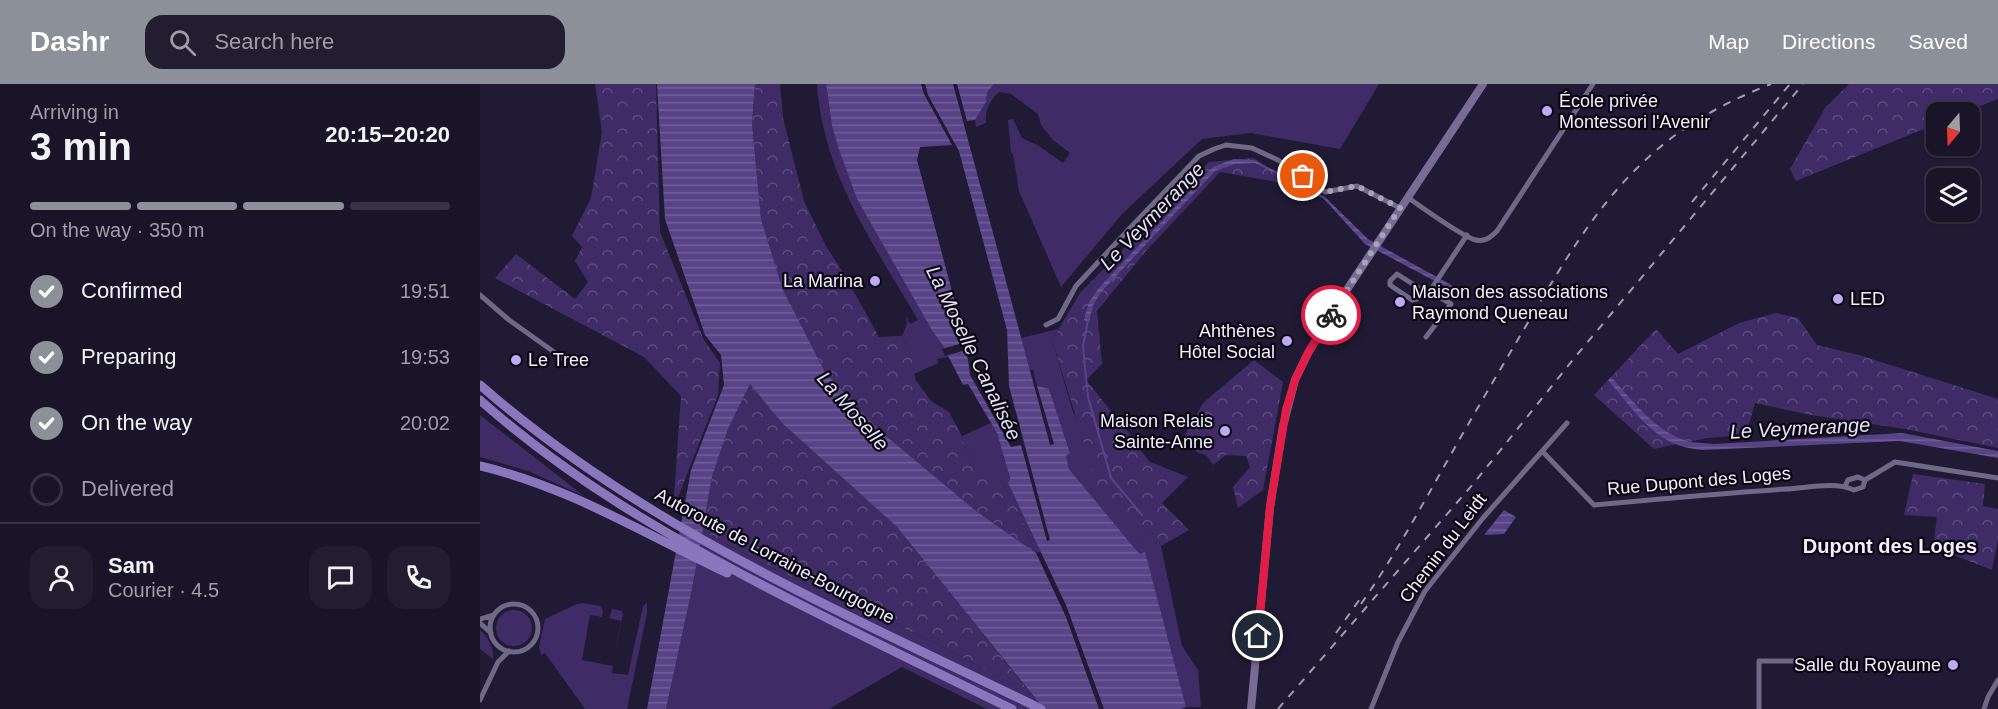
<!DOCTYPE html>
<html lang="en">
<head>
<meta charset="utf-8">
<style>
	:root { --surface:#191427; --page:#221d2f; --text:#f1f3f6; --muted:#9f9ea7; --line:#373344; --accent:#8c9099 }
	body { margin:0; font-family:Arial,sans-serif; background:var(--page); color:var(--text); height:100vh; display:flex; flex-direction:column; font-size:22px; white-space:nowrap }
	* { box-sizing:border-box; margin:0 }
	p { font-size:20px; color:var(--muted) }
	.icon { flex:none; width:33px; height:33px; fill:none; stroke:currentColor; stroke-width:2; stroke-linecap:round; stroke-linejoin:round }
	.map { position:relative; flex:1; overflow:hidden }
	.drawer { display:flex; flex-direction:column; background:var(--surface); width:480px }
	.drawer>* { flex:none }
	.needle { width:39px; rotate:199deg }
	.buttons { position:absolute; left:1446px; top:18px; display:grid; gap:12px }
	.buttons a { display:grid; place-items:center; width:54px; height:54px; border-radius:12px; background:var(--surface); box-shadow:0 2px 4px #0004,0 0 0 2px var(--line); font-size:30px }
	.pin { position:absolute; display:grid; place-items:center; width:51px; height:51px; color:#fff; margin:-26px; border:3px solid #fff; border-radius:50%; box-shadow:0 2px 6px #0007 }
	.courier { position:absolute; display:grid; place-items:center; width:60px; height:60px; margin:-30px; border:4px solid #e11d48; border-radius:50%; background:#fff; color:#222; box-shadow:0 2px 8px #0007 }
	.overview em { font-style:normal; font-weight:700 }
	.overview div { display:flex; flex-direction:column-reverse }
	.overview { display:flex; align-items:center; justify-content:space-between; height:102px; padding:0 30px }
	h1 { font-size:39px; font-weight:700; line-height:45px }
	.bar { display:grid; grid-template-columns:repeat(4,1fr); gap:9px 6px; align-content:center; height:72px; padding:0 30px }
	.bar i { height:8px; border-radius:4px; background:var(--line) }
	.bar .active { background:var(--accent) }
	.bar p { grid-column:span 4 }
	.line { display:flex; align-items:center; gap:15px; padding:0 30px; border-top:2px solid var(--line) }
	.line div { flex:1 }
	.round { display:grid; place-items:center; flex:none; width:63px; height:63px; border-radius:18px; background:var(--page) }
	ol { padding:0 30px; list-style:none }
	li { display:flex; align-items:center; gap:18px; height:66px }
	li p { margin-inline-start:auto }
	li .icon { padding:6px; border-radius:50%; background:var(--accent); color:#fff; stroke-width:4 }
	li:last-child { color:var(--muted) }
	li i { width:33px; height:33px; border:3px solid var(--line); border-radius:50% }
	header { display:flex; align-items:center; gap:36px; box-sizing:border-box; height:84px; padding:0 30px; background:var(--accent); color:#fff }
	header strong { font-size:28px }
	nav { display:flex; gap:33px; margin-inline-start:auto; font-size:21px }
	.search { width:420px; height:54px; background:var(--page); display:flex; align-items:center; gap:15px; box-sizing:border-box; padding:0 21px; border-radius:18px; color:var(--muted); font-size:22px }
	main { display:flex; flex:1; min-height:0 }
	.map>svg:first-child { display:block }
	.green { fill:#3f2c67 }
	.forest { fill:url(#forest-crowns) }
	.water { fill:url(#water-rules) }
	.pier { fill:#211a34 }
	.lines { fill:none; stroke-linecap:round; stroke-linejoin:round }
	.stream { stroke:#584387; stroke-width:2 }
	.street { stroke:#706887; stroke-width:5 }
	.secondary { stroke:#786c97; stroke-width:8 }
	.highway { stroke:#8976bc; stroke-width:9 }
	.rail { stroke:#a09bb0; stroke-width:2; stroke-dasharray:8 8; stroke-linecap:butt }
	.done { stroke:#a8a3b8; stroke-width:6; stroke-dasharray:0 10.8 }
	.route { stroke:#e11d48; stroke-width:8 }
	.poi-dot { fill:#bda9f5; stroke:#0a0712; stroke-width:2 }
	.labels { text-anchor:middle; stroke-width:4.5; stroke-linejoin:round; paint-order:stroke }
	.poi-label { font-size:18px; fill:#f1edff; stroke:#0a0712; text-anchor:start }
	.street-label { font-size:18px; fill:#f1edff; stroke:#0a0712 }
	.water-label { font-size:20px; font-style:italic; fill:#e4e0f5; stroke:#0a0712 }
	.neighbourhood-label { font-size:20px; font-weight:bold; fill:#f1edff; stroke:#0a0712 }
</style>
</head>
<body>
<header>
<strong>Dashr</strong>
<div class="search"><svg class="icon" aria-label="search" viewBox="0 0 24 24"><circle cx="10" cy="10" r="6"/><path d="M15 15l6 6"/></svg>Search here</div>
<nav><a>Map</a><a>Directions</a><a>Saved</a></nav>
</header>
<main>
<section class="drawer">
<div class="overview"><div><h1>3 min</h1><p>Arriving in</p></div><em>20:15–20:20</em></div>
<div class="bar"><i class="active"></i><i class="active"></i><i class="active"></i><i></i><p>On the way · 350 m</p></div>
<ol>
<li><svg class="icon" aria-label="check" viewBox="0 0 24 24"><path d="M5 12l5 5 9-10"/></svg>Confirmed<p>19:51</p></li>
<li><svg class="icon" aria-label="check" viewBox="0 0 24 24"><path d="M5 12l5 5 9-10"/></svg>Preparing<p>19:53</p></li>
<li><svg class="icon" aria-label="check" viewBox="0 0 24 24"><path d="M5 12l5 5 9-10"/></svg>On the way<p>20:02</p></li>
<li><i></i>Delivered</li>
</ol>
<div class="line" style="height:108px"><a class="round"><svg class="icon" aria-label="person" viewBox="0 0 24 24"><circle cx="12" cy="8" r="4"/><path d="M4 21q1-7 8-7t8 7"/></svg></a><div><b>Sam</b><p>Courier · 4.5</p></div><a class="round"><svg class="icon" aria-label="chat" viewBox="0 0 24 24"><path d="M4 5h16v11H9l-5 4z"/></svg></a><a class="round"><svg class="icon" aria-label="phone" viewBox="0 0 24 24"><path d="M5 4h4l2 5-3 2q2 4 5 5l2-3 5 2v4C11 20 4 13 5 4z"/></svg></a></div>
</section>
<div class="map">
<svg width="1518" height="625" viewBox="0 0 1518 625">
	<defs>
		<pattern id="forest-crowns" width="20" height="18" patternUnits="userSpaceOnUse" patternTransform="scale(1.5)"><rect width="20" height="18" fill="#3f2c67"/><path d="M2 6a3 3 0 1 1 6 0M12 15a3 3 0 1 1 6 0" fill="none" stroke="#5b4b7e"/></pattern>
		<pattern id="water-rules" width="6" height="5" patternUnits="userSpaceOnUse" patternTransform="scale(1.5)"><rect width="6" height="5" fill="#584387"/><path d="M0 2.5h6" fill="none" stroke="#705e99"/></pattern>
	</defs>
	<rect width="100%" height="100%" fill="#211a34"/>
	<path class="green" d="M337,0H346L352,42L359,66L377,115L469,273L457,275L458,279L434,290L432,274L422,252L427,240L426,231L430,240L438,236C394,160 343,91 337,0Z
		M514,0H899L860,65L771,49L722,55L642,130L581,203L539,107L533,70L531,69L528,36L533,35L542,54L559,62L583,79L590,69L573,56L561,41L558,30L531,10L519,8C509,17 505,26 506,39L496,43L495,36L506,18L507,9Z
		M578,245L572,256L593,328L660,454L674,449L681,462L702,562L718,586L721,623H706L665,469L660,470L657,467L589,385L586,372L590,368L569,306L557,302L553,286H550L541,254Z
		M0,331L104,412L48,387L0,373Z
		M511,339L517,349L530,394L528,399L561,468L556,469L535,420L521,397L512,402L484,362L482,352Z
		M222,447L292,484L458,560L553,612L564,625H507L422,583L349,625H186L212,505Z
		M103,519L120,522L123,526L122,533L110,531L102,576L133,582L132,589L148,591L163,522L167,519V529L147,625H105L65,569L61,571L59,562L65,535L97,520Z
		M132,525L142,527L143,530L134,572L141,537L129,534Z
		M16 544a18 18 0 1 1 36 0a18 18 0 1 1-36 0Z
		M0,546C8,554 14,563 13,575L0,565Z"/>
	<path class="forest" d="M115,0H176L180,148L224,256L240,279L238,311L193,426L201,312L164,273L15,194L36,170L95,215L108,198L95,177L102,163L92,152L111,114L122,48Z
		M275,0H300L303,34L324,117L346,162L364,190L399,253L422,252L432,274L435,295L451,317L469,328L482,352L484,362L512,401L521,397L535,420L556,469L496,427L401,348L345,288L303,206L281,135L272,39Z
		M1369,0H1518V15L1485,28H1456V40L1316,97L1310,85L1345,24Z
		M773,74L812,98L809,100L740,88L666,167L617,227L622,280L606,296L653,354L652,356L670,378L708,393L682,419L709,446L681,462L674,449L660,454L620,411L572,256L600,209L729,78Z
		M1296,229L1318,234L1337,261L1379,271L1518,315V364L1425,345L1331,331L1275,319L1266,351L1227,354L1174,365L1114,311L1176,245L1198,270L1259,239Z
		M774,276L803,298L783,406L758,424L753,403L770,383L766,372L746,371L733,381L726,371C713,368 709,364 705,351L723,319Z
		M270,300L302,339L417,443L553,612L458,560L292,484L222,447L232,393L248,345Z
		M1433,390L1505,400L1503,422L1518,425V455L1512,486L1453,463L1457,433L1424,431Z"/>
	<path class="water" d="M177,0H275L272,39L281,135L303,206L345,288L400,347L496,427L556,469L586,533L619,625H564L417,443L302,339L270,300L248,345L232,393L212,505L186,625H167L211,386L244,301L241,271L225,251L185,135Z
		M346,0H441L444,10L472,61L440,63L437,76L477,226V237L470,241L488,275L490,291L531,363L541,361L567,457L570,456L529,302L527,246L479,67L448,11L445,0H473L570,361L574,360L557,302L569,305L590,369L586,372L589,385L657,467L660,470L665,468L706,623L701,625H624L586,521L528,399L530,394L517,349L488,300L483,301L463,262L452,246L377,115L359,66L352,42Z
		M477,0H514L507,9L506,18L495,36L487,37Z
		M754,75L774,76L845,113L888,155L984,208L981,211L885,160L844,115L775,79L755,80L735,87L621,208L613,221L609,238L604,236L609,218L618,205L733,83Z
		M1131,293C1153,317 1177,350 1211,358C1218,359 1227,359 1234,360L1422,349L1518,367V374L1420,357L1222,366C1214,365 1206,364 1198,361C1168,350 1148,319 1128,296Z
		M1024,426L1036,433L1024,450L1004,451Z"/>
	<path class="pier" d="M483,259L486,266L465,272L462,265Z"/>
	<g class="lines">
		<path class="stream" d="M608,236L603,262L608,313L631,394L662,431"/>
		<path class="street" d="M927,113C942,123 982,153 996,156C1005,158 1011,153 1017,147L1113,0
			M942,206L937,215L932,216L910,201V197L917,190L942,206L950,207
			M0,211L29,236L88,278
			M566,241L578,235L596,202L650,144L719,72L734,65L746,61L772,64L798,76L845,108L877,102L920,124
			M946,253L971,220L950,207L987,151
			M1062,367L1114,421C1178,415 1242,409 1306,405C1327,404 1355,397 1374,406L1383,403L1385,396L1415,378L1518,394
			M1365,402L1368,396L1378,393L1385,396
			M10 544a24 24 0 1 1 48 0a24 24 0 1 1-48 0Z
			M0,535L14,531
			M0,539L11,549
			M0,616L18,578L29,567
			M891,625L918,558L945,507L1003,434L1087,339
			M1279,625V577H1315
			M1504,625L1508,613L1518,596"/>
		<path class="secondary" d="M771,625L790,423L803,342L815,296L828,269L866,207L1003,0"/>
		<path class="highway" d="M0,301C164,445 367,530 561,625
			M0,316C98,403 212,466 329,525C396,559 464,592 532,625
			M0,382C87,402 167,451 247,489"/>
		<path class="rail" d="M1212,118L1310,0
			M881,520C914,473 941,423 970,372C996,326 1023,281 1050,235C1085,176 1119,117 1171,71C1206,39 1248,17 1291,0
			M856,549L882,512
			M798,625L994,399L1096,272L1323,0"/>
	</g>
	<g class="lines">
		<path class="done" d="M823,92L845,108L877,102L920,124L851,231"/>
		<path class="route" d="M778,552L790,423L806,326L815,296L828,269L851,231"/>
	</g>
	<g class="poi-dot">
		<circle cx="1067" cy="27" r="6"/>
		<circle cx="395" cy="197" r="6"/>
		<circle cx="1358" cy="215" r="6"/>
		<circle cx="920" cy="218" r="6"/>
		<circle cx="807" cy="257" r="6"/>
		<circle cx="36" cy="276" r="6"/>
		<circle cx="745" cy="347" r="6"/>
		<circle cx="1473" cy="581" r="6"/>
	</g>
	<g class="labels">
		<g class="poi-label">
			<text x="1079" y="23">École privée<tspan x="1079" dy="21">Montessori l'Avenir</tspan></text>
			<text x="383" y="203" text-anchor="end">La Marina</text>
			<text x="932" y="214">Maison des associations<tspan x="932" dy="21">Raymond Queneau</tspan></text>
			<text x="1370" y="221">LED</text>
			<text x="795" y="253" text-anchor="end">Ahthènes<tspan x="795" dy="21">Hôtel Social</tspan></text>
			<text x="48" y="282">Le Tree</text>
			<text x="733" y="343" text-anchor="end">Maison Relais<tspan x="733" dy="21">Sainte-Anne</tspan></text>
			<text x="1461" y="587" text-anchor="end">Salle du Royaume</text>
		</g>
		<g class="street-label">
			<text transform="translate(1219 397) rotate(-5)" y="6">Rue Dupont des Loges</text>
			<text transform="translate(963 464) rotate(-53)" y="6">Chemin du Leidt</text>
			<text transform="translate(295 472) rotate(28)" y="6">Autoroute de Lorraine-Bourgogne</text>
		</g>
		<g class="water-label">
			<text transform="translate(672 132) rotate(-46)" y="7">Le Veymerange</text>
			<text transform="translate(494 269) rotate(64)" y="7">La Moselle Canalisée</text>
			<text transform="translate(373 327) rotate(49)" y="7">La Moselle</text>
			<text transform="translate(1320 344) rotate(-3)" y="7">Le Veymerange</text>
		</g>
		<g class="neighbourhood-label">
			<text x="1410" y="469">Dupont des Loges</text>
		</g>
	</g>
</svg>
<div class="buttons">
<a><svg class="needle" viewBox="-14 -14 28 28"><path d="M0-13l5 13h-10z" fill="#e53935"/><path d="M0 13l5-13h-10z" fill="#9f9ea7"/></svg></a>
<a><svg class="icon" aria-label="layers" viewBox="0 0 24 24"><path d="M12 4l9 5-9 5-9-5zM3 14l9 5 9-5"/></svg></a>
</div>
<div class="pin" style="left:823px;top:92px;background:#ea580c"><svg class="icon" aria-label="bag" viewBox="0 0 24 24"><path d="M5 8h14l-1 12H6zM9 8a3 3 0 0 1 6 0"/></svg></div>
<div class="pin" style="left:778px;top:552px;background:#1f2937"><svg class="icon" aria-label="home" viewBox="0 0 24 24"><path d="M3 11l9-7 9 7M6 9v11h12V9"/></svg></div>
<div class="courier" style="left:851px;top:231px"><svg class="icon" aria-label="bike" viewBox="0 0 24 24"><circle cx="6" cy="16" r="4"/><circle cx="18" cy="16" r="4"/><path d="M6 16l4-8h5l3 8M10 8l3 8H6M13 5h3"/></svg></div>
</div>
</main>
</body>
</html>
